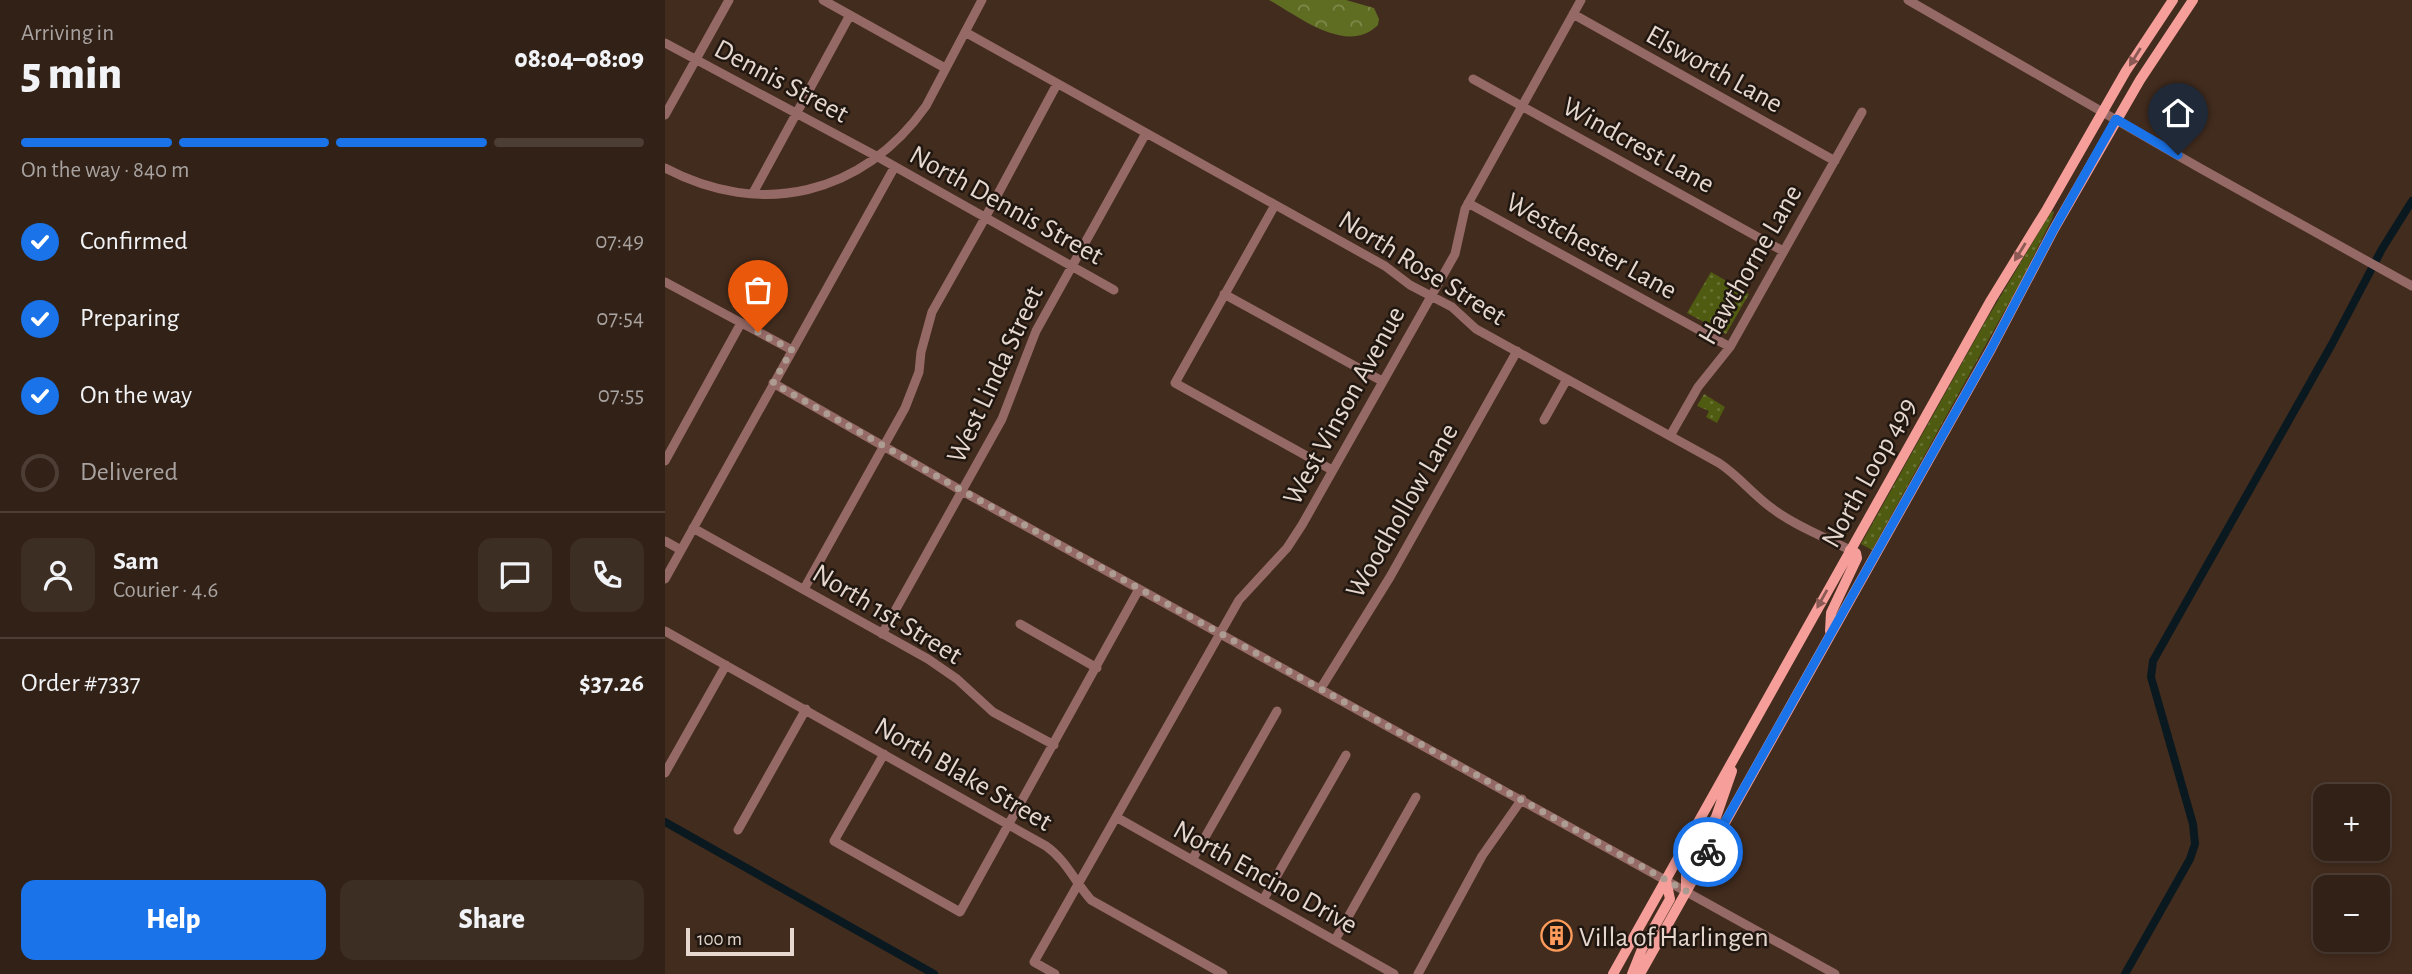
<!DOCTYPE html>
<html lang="en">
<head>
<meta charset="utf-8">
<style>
	:root { --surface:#322116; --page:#3d2e23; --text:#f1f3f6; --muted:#a8a3a1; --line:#4d3e35; --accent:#1a73e8 }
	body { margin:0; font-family:"Alegreya Sans",sans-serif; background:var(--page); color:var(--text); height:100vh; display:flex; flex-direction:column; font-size:26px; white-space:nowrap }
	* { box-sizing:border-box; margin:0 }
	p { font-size:23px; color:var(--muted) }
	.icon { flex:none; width:38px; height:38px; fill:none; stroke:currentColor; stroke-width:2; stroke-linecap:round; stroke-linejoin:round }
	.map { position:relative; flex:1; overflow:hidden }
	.drawer { display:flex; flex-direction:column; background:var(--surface); width:665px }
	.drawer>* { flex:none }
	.controls { position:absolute; left:1648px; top:784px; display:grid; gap:14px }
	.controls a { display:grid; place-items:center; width:77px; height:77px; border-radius:14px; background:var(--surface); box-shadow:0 4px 10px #0003,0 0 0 2px var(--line); font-size:35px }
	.scale { position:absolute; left:21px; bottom:18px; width:108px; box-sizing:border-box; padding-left:7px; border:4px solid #e6d8cf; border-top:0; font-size:19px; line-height:24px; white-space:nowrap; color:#e6d8cf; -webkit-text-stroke:5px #211711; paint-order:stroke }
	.pin { position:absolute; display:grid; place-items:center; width:60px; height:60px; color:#fff; margin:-72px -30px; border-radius:50% 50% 50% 0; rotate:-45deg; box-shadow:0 0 7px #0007 }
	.pin .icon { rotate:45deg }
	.courier { position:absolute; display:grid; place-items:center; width:70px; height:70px; margin:-35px; border:5px solid #1a73e8; border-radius:50%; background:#fff; color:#222; box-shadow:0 2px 9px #0007 }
	.overview em { font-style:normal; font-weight:800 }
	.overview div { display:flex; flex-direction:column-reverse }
	.overview { display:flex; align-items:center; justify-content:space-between; height:119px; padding:0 21px }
	h1 { font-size:46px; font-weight:800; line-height:52px }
	.bar { display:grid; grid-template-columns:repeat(4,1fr); gap:10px 7px; align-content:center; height:84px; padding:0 21px }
	.bar i { height:9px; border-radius:5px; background:var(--line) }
	.bar .selected { background:var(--accent) }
	.bar p { grid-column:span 4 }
	.line { display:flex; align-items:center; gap:18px; padding:0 21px; border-top:2px solid var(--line) }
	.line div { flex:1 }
	.round { display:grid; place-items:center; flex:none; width:74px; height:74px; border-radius:14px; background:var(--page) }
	ol { padding:0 21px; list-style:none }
	li { display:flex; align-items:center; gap:21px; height:77px }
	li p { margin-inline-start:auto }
	li .icon { padding:7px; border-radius:50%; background:var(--accent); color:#fff; stroke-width:4 }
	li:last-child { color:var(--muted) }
	li i { width:38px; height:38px; border:4px solid var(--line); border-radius:50% }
	.cta { display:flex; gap:14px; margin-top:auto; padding:14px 21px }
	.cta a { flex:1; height:80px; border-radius:14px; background:var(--accent); color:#fff; font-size:28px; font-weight:800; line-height:80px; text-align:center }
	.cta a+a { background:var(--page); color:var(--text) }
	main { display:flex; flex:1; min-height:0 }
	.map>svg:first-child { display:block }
	.grass { fill:url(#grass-dots) }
	.forest { fill:url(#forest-crowns) }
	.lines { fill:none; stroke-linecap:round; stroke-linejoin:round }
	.canal { stroke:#0a1920; stroke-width:8 }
	.minor { stroke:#956966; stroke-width:9 }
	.major { stroke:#f69e99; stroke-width:10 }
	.oneway { fill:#8c5a55 }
	.done { stroke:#ad9c91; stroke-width:7; stroke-dasharray:0 12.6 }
	.route { stroke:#1a73e8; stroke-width:9 }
	.labels { text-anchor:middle; stroke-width:5; stroke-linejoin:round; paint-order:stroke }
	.street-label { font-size:28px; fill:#e6d8cf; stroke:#211711 }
	.poi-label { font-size:28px; fill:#e6d8cf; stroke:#211711; text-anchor:start }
</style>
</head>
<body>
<main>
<section class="drawer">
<div class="overview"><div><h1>5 min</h1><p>Arriving in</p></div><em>08:04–08:09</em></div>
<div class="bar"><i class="selected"></i><i class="selected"></i><i class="selected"></i><i></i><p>On the way · 840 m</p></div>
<ol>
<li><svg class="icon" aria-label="check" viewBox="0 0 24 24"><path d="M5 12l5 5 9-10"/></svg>Confirmed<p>07:49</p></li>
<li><svg class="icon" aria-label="check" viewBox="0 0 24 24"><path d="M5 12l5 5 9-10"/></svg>Preparing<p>07:54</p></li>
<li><svg class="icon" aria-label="check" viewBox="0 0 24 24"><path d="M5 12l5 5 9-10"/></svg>On the way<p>07:55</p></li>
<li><i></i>Delivered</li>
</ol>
<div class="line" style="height:126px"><a class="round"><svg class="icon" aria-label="person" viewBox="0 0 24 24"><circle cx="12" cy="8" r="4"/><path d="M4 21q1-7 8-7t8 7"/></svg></a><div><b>Sam</b><p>Courier · 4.6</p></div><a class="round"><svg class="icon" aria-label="chat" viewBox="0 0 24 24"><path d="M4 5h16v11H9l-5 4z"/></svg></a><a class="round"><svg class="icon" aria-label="phone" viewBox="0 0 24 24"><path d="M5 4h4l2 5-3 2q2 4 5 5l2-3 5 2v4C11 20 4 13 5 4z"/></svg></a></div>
<div class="line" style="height:91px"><div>Order #7337</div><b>$37.26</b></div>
<div class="cta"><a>Help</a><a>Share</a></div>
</section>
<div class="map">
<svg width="1747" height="974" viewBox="0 0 1747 974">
	<defs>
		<pattern id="grass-dots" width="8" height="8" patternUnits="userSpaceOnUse" patternTransform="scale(1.75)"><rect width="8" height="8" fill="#4f5b10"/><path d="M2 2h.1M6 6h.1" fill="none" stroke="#687232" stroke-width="1.8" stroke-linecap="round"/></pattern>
		<pattern id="forest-crowns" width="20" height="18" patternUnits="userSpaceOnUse" patternTransform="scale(1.75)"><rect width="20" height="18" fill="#5f6d22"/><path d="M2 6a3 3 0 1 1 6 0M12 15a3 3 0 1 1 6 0" fill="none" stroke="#7e884b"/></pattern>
	</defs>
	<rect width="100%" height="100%" fill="#422c1e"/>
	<path class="grass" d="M1389,211L1387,219L1355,283L1207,550L1196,544L1320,322L1386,212Z
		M1046,272L1084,294L1061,334L1022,313Z
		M1039,394L1060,407L1052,423L1041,417L1044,411L1032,406Z"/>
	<path class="forest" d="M604,0H681L709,8L714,19L713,25C682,56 633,16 604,0Z"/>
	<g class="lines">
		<path class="canal" d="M0,822L269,974
			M1460,974L1525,859L1530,844L1528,824L1486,677L1488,661L1667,344L1717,249L1747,201"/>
		<path class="minor" d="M158,0L280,68
			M1243,0L1533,167L1747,286
			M908,14L1170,161
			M300,32L720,266L745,285L787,307L811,329L1054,463C1074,476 1088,495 1108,509C1130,526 1160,537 1185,550
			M0,43L213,157L449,290
			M808,79L1118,251
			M0,115L64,0
			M0,168C96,219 198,195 261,106L317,0
			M88,193L185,15
			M803,203L1065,347
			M610,205L510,383L667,470
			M0,282L127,350
			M559,294L717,381
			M108,383L297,491L1170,974
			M879,420L902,379
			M1005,436L1033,387L1065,347L1197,112
			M0,461L76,323
			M28,528L263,659L292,679L328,712L389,745
			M0,541L16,550
			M0,579L229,168
			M139,589L240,408L254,372L256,352L267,312L320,218L392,84
			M355,624L432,668
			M0,631L381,846C401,860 410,882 426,900L558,974
			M217,634L337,419L371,331L481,133
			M656,688L725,577L852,351
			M219,754L169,841L295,912L474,589
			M0,773L61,665
			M451,817L729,974
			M73,830L141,709
			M527,860L612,711
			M598,900L681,755
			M670,940L751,797
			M390,974L369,962L574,600L622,548L637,525L790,254L800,209L916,0
			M753,974L817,856L857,799"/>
		<path class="major" d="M1165,631L1166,613L1192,558L1191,553L1185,550
			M1021,891V871L1051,817L1067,771
			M948,974L1326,300L1382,209L1461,71L1508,0
			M967,974L977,949L1005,899L1001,880
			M975,974L1326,349L1389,229L1475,80L1528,0"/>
	</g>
	<defs><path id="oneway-solid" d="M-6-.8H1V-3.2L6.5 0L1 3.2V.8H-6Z" transform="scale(1.75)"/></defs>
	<g class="oneway">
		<use href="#oneway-solid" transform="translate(1470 57) rotate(122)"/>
		<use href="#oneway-solid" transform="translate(1355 252) rotate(122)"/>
		<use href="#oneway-solid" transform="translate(1157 599) rotate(119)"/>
	</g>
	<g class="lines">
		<path class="done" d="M93,332L127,350L108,383L298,491L1021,891L1043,852"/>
		<path class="route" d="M1043,852L1326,349L1389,229L1451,119L1513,155"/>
	</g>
	<defs>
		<symbol id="building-ring" viewBox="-11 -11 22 22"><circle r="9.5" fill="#211711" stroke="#ff9b5b" stroke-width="1.5"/><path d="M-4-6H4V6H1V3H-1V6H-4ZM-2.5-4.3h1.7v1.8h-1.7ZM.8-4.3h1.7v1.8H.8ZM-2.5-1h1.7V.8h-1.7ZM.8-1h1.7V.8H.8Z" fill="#ff9b5b"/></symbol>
	</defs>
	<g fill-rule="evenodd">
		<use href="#building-ring" x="874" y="918" width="35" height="35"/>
	</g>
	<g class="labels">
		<g class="street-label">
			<text transform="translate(1050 68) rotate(29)" y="10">Elsworth Lane</text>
			<text transform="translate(117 80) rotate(28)" y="10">Dennis Street</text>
			<text transform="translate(974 144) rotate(29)" y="10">Windcrest Lane</text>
			<text transform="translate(342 204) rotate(29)" y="10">North Dennis Street</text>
			<text transform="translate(927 245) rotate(29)" y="10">Westchester Lane</text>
			<text transform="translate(1084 264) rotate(-60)" y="10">Hawthorne Lane</text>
			<text transform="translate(758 267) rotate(32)" y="10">North Rose Street</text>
			<text transform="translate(329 374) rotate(-65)" y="10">West Linda Street</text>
			<text transform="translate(678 405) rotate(-61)" y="10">West Vinson Avenue</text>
			<text transform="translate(1203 472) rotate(-61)" y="10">North Loop 499</text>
			<text transform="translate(736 510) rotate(-60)" y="10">Woodhollow Lane</text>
			<text transform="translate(223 613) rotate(31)" y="10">North 1st Street</text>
			<text transform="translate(299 773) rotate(30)" y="10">North Blake Street</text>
			<text transform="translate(601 876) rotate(29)" y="10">North Encino Drive</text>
		</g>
		<g class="poi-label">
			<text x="914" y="946">Villa of Harlingen</text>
		</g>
	</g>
</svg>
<div class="controls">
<a>+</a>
<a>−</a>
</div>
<div class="scale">100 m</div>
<div class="pin" style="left:93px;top:332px;background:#ea580c"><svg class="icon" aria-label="bag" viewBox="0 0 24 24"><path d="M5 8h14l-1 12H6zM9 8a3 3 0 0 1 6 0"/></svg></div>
<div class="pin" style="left:1513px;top:155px;background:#1f2937"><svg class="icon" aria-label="home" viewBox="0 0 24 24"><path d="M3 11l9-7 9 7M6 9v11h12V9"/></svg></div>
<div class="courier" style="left:1043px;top:852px"><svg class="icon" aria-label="bike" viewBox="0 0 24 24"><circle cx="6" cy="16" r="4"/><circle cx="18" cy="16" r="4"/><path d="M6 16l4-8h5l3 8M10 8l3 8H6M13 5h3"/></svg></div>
</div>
</main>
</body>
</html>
